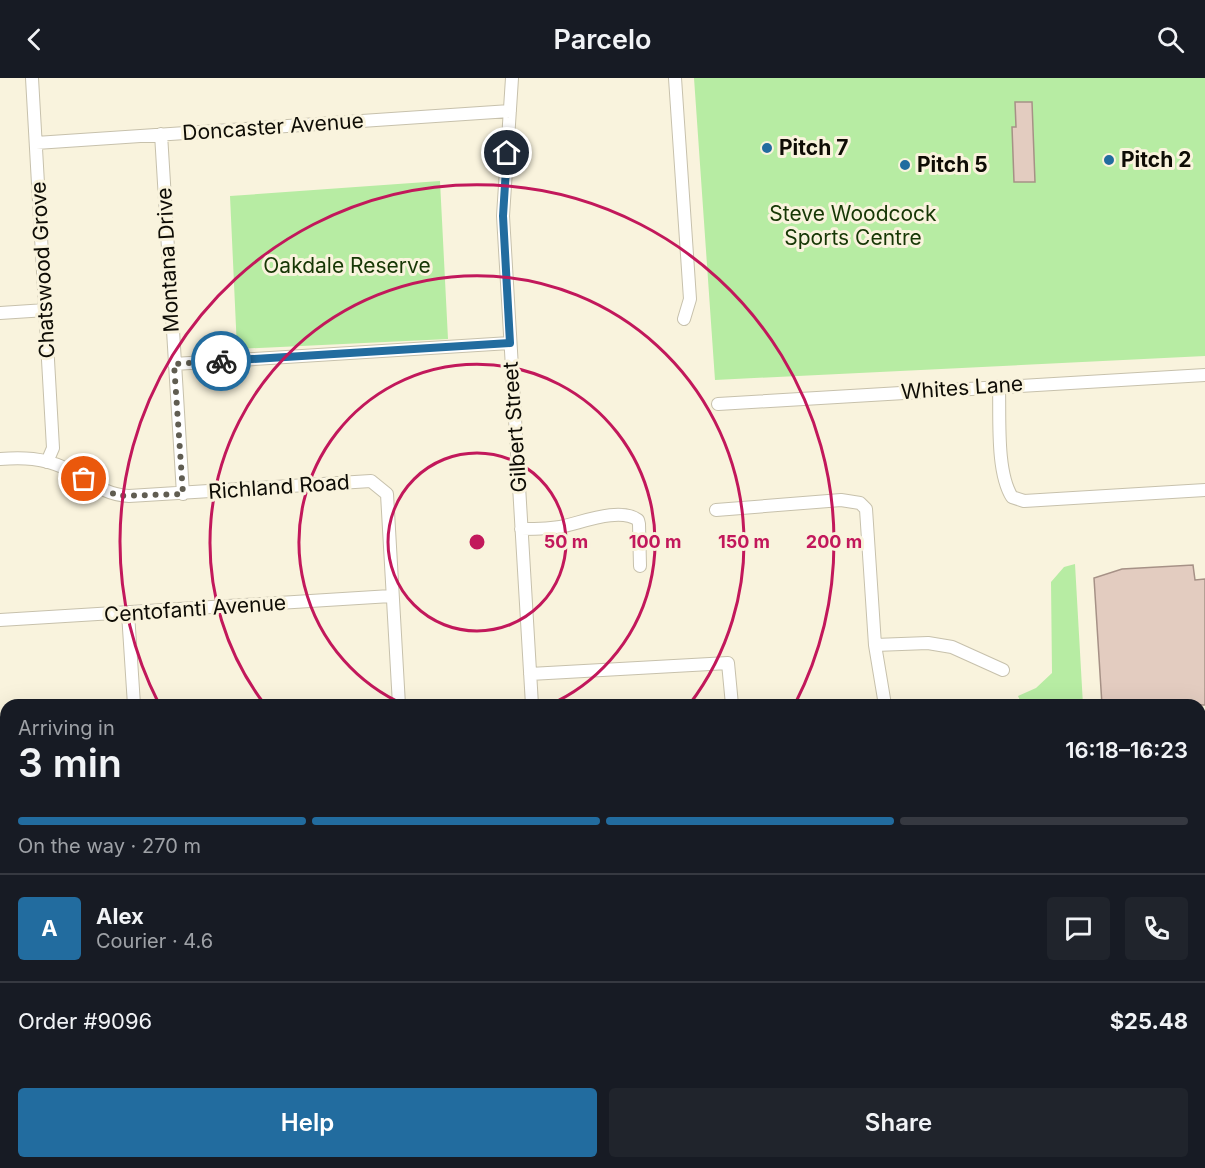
<!DOCTYPE html>
<html lang="en">
<head>
<meta charset="utf-8">
<style>
	:root { --surface:#171b24; --page:#20242c; --text:#f1f3f6; --muted:#9ea1a6; --line:#363941; --accent:#226c9f }
	body { margin:0; font-family:Inter,sans-serif; background:var(--page); color:var(--text); height:100vh; display:flex; flex-direction:column; font-size:22px; white-space:nowrap }
	* { box-sizing:border-box; margin:0 }
	p { font-size:20px; color:var(--muted) }
	.icon { flex:none; width:33px; height:33px; fill:none; stroke:currentColor; stroke-width:2; stroke-linecap:round; stroke-linejoin:round }
	.map { position:relative; flex:1; overflow:hidden }
	.details { position:absolute; left:0px; top:621px; width:1206px; height:470px; display:flex; flex-direction:column; background:var(--surface); border-radius:18px 18px 0 0; box-shadow:0 6px 24px #0002 }
	.details>* { flex:none }
	.pin { position:absolute; display:grid; place-items:center; width:51px; height:51px; color:#fff; margin:-26px; border:3px solid #fff; border-radius:50%; box-shadow:0 2px 6px #0007 }
	.courier { position:absolute; display:grid; place-items:center; width:60px; height:60px; margin:-30px; border:4px solid #226c9f; border-radius:50%; background:#fff; color:#222; box-shadow:0 2px 8px #0007 }
	.overview em { font-style:normal; font-weight:600 }
	.overview div { display:flex; flex-direction:column-reverse }
	.overview { display:flex; align-items:center; justify-content:space-between; height:102px; padding:0 18px }
	h1 { font-size:39px; font-weight:600; line-height:45px }
	.bar { display:grid; grid-template-columns:repeat(4,1fr); gap:9px 6px; align-content:center; height:72px; padding:0 18px }
	.bar i { height:8px; border-radius:4px; background:var(--line) }
	.bar .current { background:var(--accent) }
	.bar p { grid-column:span 4 }
	.line { display:flex; align-items:center; gap:15px; padding:0 18px; border-top:2px solid var(--line) }
	.line div { flex:1 }
	.round { display:grid; place-items:center; flex:none; width:63px; height:63px; border-radius:6px; background:var(--page) }
	.primary-button { display:flex; gap:12px; margin-top:auto; padding:12px 18px }
	.primary-button a { flex:1; height:69px; border-radius:6px; background:var(--accent); color:#fff; font-size:24px; font-weight:600; line-height:69px; text-align:center }
	.primary-button a+a { background:var(--page); color:var(--text) }
	header { display:flex; justify-content:space-between; align-items:center; height:78px; padding:0 18px; background:var(--surface); font-size:27px; font-weight:600 }
	.map>svg:first-child { display:block }
	.green { fill:#b7eca3 }
	.building { fill:#e3ccc0; stroke:#a69186; stroke-width:1.5 }
	.lines { fill:none; stroke-linecap:round; stroke-linejoin:round }
	.minor-casing { stroke:#c7c1ac; stroke-width:14 }
	.major-casing { stroke:#c7c1ac; stroke-width:17 }
	.minor { stroke:#fff; stroke-width:12 }
	.major { stroke:#fff; stroke-width:15 }
	.done { stroke:#605d51; stroke-width:6; stroke-dasharray:0 10.8 }
	.route { stroke:#226c9f; stroke-width:8 }
	.ring { fill:none; stroke:#c2185b; stroke-width:3 }
	.poi-dot { fill:#226c9f; stroke:#f9f3dd; stroke-width:2 }
	.labels { text-anchor:middle; stroke-width:6; stroke-linejoin:round; paint-order:stroke }
	.street-label { font-size:21px; fill:#0e0c05; stroke:#f9f3dd }
	.poi-label { font-size:21px; font-weight:bold; fill:#0e0c05; stroke:#f9f3dd; text-anchor:start }
	.park-label { font-size:21px; fill:#163705; stroke:#f9f3dd }
	.centre { fill:#c2185b; stroke:#f9f3dd; stroke-width:3 }
	.ring-label { font-size:18px; text-anchor:middle; font-weight:bold; fill:#c2185b; stroke:#f9f3dd; stroke-width:6; stroke-linejoin:round; paint-order:stroke }
</style>
</head>
<body>
<header><svg class="icon" aria-label="back" viewBox="0 0 24 24"><path d="M15 5l-7 7 7 7"/></svg>Parcelo<svg class="icon" aria-label="search" viewBox="0 0 24 24"><circle cx="10" cy="10" r="6"/><path d="M15 15l6 6"/></svg></header>
<div class="map">
<svg width="1205" height="1090" viewBox="0 0 1205 1090">
	<rect width="100%" height="100%" fill="#f9f3dd"/>
	<path class="green" d="M694,0H1205V278L715,302Z
		M440,103L448,261L237,271L230,118Z
		M1075,486L1083,627H1022L1018,618L1036,610L1052,595L1051,504L1064,489Z"/>
	<path class="building" d="M1015,24H1032L1035,104H1014L1012,49H1016Z
		M1193,487L1195,502L1205,501V627H1102L1094,500L1122,491Z"/>
	<g class="lines">
		<defs>
			<path id="minor" d="M32,0L53,370L47,384
				M512,0L503,138L532,627
				M675,0L690,221L684,241
				M161,56L183,416
				M36,65L510,33
				M0,235L46,232
				M174,286L510,265
				M999,308C1000,339 996,394 1012,419L1024,423L1205,412
				M718,326L1205,297
				M0,381C23,379 43,380 65,390C86,401 104,417 129,418L371,403L387,416L399,627
				M716,432L841,422L860,425L866,431L875,567L885,627
				M521,451C536,451 550,451 564,448C583,444 620,429 638,442L639,446L640,488
				M128,535L134,627
				M0,542L391,518
				M875,567L928,565L952,569L1003,592
				M530,596L728,585L732,627
				M0,742L5,829
				M1200,919L1205,918
				M527,1084V1090
				M704,1084V1090
				M1093,1084V1090"/>
			<path id="major" d="M1200,709L1205,706
				M1200,733L1205,730
				M0,977H6
				M0,994L6,993"/>
		</defs>
		<use href="#minor" class="minor-casing"/>
		<use href="#major" class="major-casing"/>
		<use href="#minor" class="minor"/>
		<use href="#major" class="major"/>
	</g>
	<g class="lines">
		<path class="done" d="M84,401L118,418L183,416L174,286L221,283"/>
		<path class="route" d="M221,283L510,265L503,138L507,75"/>
	</g>
	<g class="ring">
		<circle cx="477" cy="464" r="89"/>
		<path d="M405 627A178 178 0 1 1 549 627"/>
		<path d="M265 627A267 267 0 1 1 689 627"/>
		<path d="M159 626A357 357 0 1 1 795 626"/>
	</g>
	<g class="poi-dot">
		<circle cx="767" cy="70" r="6"/>
		<circle cx="1109" cy="82" r="6"/>
		<circle cx="905" cy="87" r="6"/>
	</g>
	<g class="labels">
		<g class="street-label">
			<text transform="translate(273 49) rotate(-4)" y="7">Doncaster Avenue</text>
			<text transform="translate(168 182) rotate(-93)" y="7">Montana Drive</text>
			<text transform="translate(43 192) rotate(-93)" y="7">Chatswood Grove</text>
			<text transform="translate(962 310) rotate(-4)" y="7">Whites Lane</text>
			<text transform="translate(515 349) rotate(-94)" y="7">Gilbert Street</text>
			<text transform="translate(279 409) rotate(-4)" y="7">Richland Road</text>
			<text transform="translate(195 531) rotate(-4)" y="7">Centofanti Avenue</text>
		</g>
		<g class="poi-label">
			<text x="779" y="77">Pitch 7</text>
			<text x="1121" y="89">Pitch 2</text>
			<text x="917" y="94">Pitch 5</text>
		</g>
		<g class="park-label">
			<text x="853" y="143">Steve Woodcock<tspan x="853" dy="24">Sports Centre</tspan></text>
			<text x="347" y="195">Oakdale Reserve</text>
		</g>
	</g>
	<circle cx="477" cy="464" r="9" class="centre"/>
	<g class="ring-label">
		<text x="566" y="470">50 m</text>
		<text x="655" y="470">100 m</text>
		<text x="744" y="470">150 m</text>
		<text x="834" y="470">200 m</text>
	</g>
</svg>
<div class="pin" style="left:84px;top:401px;background:#ea580c"><svg class="icon" aria-label="bag" viewBox="0 0 24 24"><path d="M5 8h14l-1 12H6zM9 8a3 3 0 0 1 6 0"/></svg></div>
<div class="pin" style="left:507px;top:75px;background:#1f2937"><svg class="icon" aria-label="home" viewBox="0 0 24 24"><path d="M3 11l9-7 9 7M6 9v11h12V9"/></svg></div>
<div class="courier" style="left:221px;top:283px"><svg class="icon" aria-label="bike" viewBox="0 0 24 24"><circle cx="6" cy="16" r="4"/><circle cx="18" cy="16" r="4"/><path d="M6 16l4-8h5l3 8M10 8l3 8H6M13 5h3"/></svg></div>
<section class="details">
<div class="overview"><div><h1>3 min</h1><p>Arriving in</p></div><em>16:18–16:23</em></div>
<div class="bar"><i class="current"></i><i class="current"></i><i class="current"></i><i></i><p>On the way · 270 m</p></div>
<div class="line" style="height:108px"><b class="round" style="background:var(--accent);color:#fff">A</b><div><b>Alex</b><p>Courier · 4.6</p></div><a class="round"><svg class="icon" aria-label="chat" viewBox="0 0 24 24"><path d="M4 5h16v11H9l-5 4z"/></svg></a><a class="round"><svg class="icon" aria-label="phone" viewBox="0 0 24 24"><path d="M5 4h4l2 5-3 2q2 4 5 5l2-3 5 2v4C11 20 4 13 5 4z"/></svg></a></div>
<div class="line" style="height:78px"><div>Order #9096</div><b>$25.48</b></div>
<div class="primary-button"><a>Help</a><a>Share</a></div>
</section>
</div>
</body>
</html>
